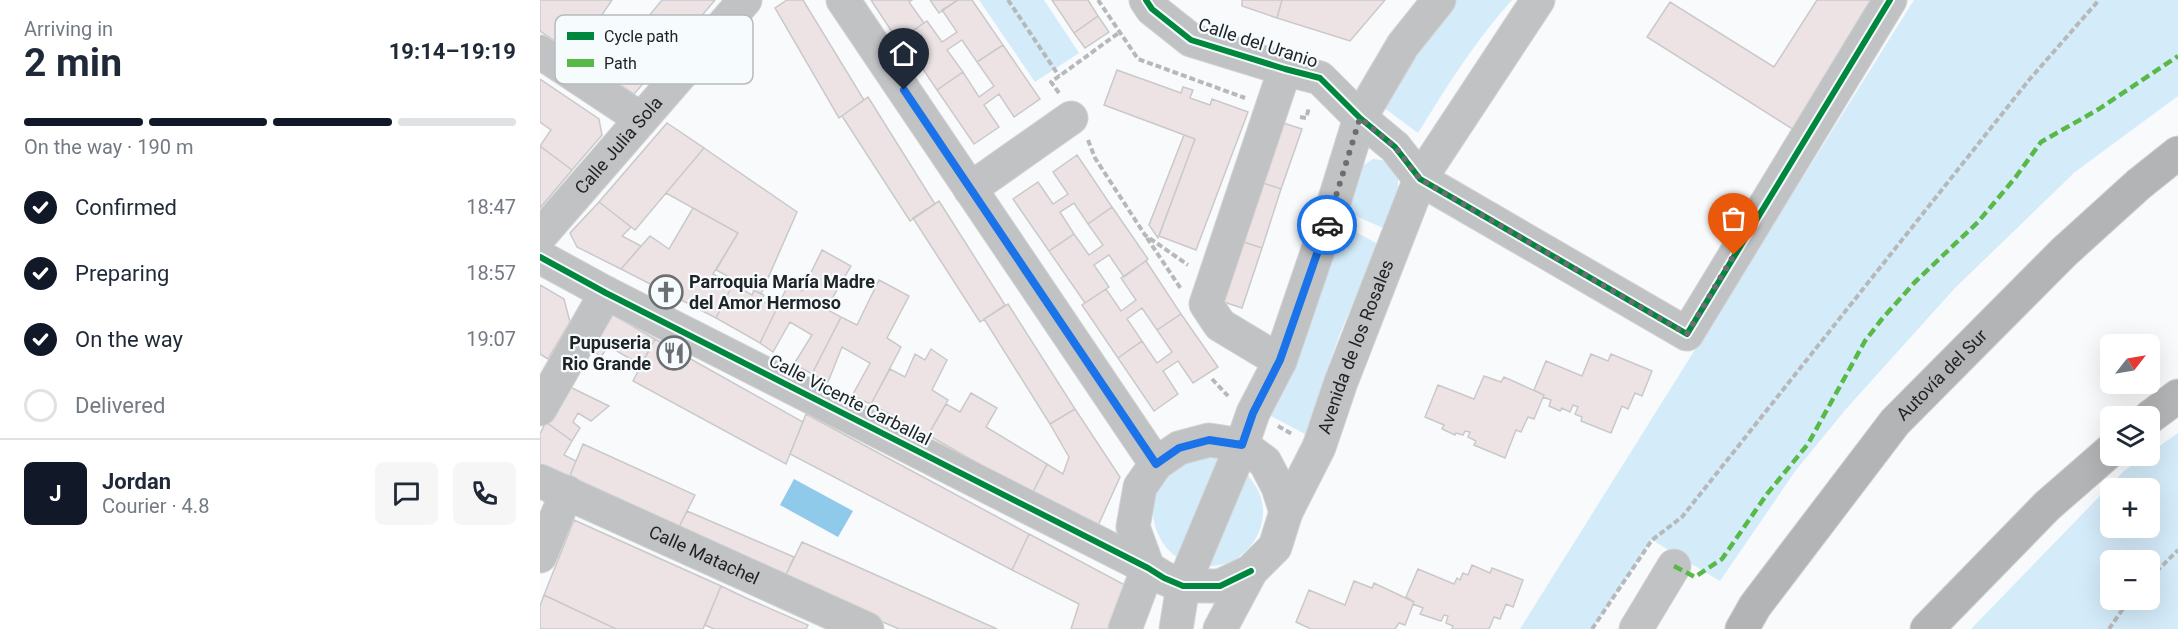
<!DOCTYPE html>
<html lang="en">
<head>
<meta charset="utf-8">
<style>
	:root { --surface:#fff; --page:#f6f6f7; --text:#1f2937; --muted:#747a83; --line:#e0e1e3; --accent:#111827 }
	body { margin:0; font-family:Roboto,sans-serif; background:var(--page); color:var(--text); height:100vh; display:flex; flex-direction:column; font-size:22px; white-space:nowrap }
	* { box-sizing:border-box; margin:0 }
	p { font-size:20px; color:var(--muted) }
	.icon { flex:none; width:33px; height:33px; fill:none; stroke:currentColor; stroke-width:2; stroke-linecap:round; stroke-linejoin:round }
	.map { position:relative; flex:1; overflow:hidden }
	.side { display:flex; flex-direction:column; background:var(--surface); width:540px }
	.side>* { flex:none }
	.needle { width:39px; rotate:59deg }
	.fabs { position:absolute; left:1560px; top:334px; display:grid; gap:12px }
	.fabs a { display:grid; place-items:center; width:60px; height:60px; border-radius:9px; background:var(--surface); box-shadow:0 6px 24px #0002; font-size:30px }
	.pin { position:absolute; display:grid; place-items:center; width:51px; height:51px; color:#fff; margin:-62px -26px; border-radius:50% 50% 50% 0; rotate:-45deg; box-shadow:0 0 6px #0007 }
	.pin .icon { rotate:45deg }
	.courier { position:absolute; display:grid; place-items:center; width:60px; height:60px; margin:-30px; border:4px solid #1a73e8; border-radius:50%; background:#fff; color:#222; box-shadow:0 2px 8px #0007 }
	.overview em { font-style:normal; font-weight:700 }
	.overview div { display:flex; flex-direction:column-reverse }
	.overview { display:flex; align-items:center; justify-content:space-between; height:102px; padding:0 24px }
	h1 { font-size:39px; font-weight:700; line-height:45px }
	.bar { display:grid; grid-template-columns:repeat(4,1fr); gap:9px 6px; align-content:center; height:72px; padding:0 24px }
	.bar i { height:8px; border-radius:4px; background:var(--line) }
	.bar .current { background:var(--accent) }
	.bar p { grid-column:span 4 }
	.line { display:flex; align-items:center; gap:15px; padding:0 24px; border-top:2px solid var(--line) }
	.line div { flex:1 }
	.round { display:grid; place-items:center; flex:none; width:63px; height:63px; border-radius:9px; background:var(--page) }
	ol { padding:0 24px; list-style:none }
	li { display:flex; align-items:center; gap:18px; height:66px }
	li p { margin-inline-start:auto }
	li .icon { padding:6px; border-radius:50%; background:var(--accent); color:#fff; stroke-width:4 }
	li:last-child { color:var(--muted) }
	li i { width:33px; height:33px; border:3px solid var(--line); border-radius:50% }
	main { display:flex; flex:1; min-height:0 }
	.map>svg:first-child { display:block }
	.green { fill:#d4ebf9; fill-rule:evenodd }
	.water { fill:#90caeb }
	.building { fill:#ede3e4; stroke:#cac9ca; stroke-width:1.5 }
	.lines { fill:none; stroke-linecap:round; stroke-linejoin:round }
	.minor-casing { stroke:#d2d3d5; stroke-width:35 }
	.highway-casing { stroke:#d2d3d5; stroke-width:35 }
	.path { stroke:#b7b8b9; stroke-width:4; stroke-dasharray:6 3; stroke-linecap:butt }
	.minor { stroke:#c1c2c3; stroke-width:33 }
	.highway { stroke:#b2b4b6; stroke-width:33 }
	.quiet { stroke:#58b947; stroke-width:4.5; stroke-dasharray:9 4.5; stroke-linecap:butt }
	.cycleway-casing { stroke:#f6fbfe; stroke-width:10 }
	.cycleway { stroke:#00873e; stroke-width:6 }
	.done { stroke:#6c6f72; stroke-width:6; stroke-dasharray:0 10.8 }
	.route { stroke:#1a73e8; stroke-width:8 }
	.labels { text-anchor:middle; stroke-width:4.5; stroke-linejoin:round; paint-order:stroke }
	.street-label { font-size:18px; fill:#202427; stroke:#f6fbfe }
	.poi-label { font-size:18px; font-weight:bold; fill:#202427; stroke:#f6fbfe; text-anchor:start }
	.key { fill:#f6fbfe; stroke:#b6babe; stroke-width:1.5 }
	.key-label { font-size:16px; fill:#202427 }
</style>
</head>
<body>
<main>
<section class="side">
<div class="overview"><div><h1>2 min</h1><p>Arriving in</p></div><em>19:14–19:19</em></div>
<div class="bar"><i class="current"></i><i class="current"></i><i class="current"></i><i></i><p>On the way · 190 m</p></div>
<ol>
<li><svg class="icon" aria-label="check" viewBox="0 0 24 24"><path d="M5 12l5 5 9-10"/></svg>Confirmed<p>18:47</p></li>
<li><svg class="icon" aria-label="check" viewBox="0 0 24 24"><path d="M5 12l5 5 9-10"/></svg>Preparing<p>18:57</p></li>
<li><svg class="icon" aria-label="check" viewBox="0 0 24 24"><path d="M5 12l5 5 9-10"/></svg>On the way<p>19:07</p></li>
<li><i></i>Delivered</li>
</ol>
<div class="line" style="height:108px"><b class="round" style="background:var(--accent);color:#fff">J</b><div><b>Jordan</b><p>Courier · 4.8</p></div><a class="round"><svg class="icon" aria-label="chat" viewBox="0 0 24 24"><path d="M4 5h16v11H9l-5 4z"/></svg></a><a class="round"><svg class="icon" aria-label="phone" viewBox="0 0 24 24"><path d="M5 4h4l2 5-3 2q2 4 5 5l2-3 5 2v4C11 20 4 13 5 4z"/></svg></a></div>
</section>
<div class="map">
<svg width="1638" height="629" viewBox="0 0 1638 629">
	<rect width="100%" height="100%" fill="#f8fafc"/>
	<path class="green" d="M439,0H504L539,53L495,82Z
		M913,0H972C935,41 907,86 878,133L843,107L859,71Z
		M1374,0H1638V96L1535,172L1415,288L1306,409L1256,470L1180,581L1112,540L1052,629H980Z
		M833,159L849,161L858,174V193L843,228L807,212L821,167Z
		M799,223L838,244L799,336L765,434L731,416L775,300Z
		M1638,433V629H1431L1584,471L1605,456H1610V453ZM1570,489H1610V528H1570ZM1570,561H1610V600H1570Z
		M663,456L687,459L645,562C606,543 600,485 641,463C647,459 656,458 663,456Z
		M705,471C713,482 722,493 723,508C725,541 697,569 664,566Z"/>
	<path class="water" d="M254,479L313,511L298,537L240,505Z"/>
	<path class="building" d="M0,0H72L57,22L67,29L45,61L0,31Z
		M122,0H175L137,45L104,22Z
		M247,0H263L324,100L299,118L235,8Z
		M331,0H372L369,2L384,23L358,41Z
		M390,0H418L399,13Z
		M418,0H432L463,45L437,62L422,40L407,50L423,72L397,90L362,38L387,21L402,42L417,32L402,10Z
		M512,0H548L558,16L534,33Z
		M702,0H742L737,18L702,6Z
		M742,0H845L810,41L737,18Z
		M1277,0H1336L1254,130L1107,37L1130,2L1234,67Z
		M558,16L569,32L545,48L534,33Z
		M104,22L137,45L94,94L45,61L67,29L86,42Z
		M463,45L500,99L474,117L459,94L444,105L459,127L434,144L397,90L423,72L439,97L454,86L437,62Z
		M577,70L641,93L643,87L653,90L650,98L670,105L672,99L708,112L656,250L619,236L655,139L564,105Z
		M0,79L59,119L62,135L32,170L0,146L11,130L0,122Z
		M328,97L395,204L370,221L302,116Z
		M734,120L762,129L741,189L714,180Z
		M127,123L164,148L95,230L59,202Z
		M644,135L655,139L618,238L609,225Z
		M0,146L32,170L0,208Z
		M164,148L257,212L221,294L176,270L198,233L126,193Z
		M537,155L572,207L548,224L534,203L520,212L534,234L509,251L473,199L498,182L513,204L528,194L513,172Z
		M714,180L741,189L722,248L695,239Z
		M399,201L465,305L440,322L373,218Z
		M59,202L91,227L82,236L101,246L81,269L37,247L30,233Z
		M572,207L608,259L584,277L569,255L554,265L569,287L545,303L509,251L534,234L549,255L563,245L548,224Z
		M153,208L198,233L173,274L193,284L176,318L81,269L110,236L129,249Z
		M695,239L722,248L702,308L675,299Z
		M282,250L311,266L286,309L301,317L272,374L254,364L272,335L250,322L233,352L220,343L249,283L262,291Z
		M606,261L641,314L617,330L602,308L587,319L602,341L578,358L542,305L566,289L581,311L596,300L581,278Z
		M339,280L369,296L347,338L361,347L331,404L312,396L330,363L302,347L288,382L272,374L301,317L317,325Z
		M193,284L212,295L214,290L224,295L221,301L237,308L220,343L176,318Z
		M0,285L24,299L30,322L8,359L0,354Z
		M468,304L535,409L510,424L444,319Z
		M70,313L115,339L101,365L68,346L61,357L52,349Z
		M641,314L678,367L653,383L638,361L623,371L638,394L614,411L578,358L602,341L617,363L632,352L617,330Z
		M115,339L263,422L246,464L93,381Z
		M391,349L407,360L392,390L408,400L388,435L331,404L350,369L365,377L375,354L385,360Z
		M1051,354L1068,361L1071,354L1112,371L1102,396L1095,393L1088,409L1082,406L1071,433L1041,421L1042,417L1035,414L1038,407L1033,405L1030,412L1022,408L1020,411L1009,406L1011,400L1003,397L1004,395L994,390L1006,361L1042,376Z
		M944,376L961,382L964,377L1004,395L994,419L988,417L981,432L976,430L965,458L934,445L936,441L928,437L930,432L925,431L923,435L916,433L915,435L902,429L904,425L885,417L898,385L934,399Z
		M30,387L69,406L51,421L38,413L33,422L40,428L32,441L6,422Z
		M431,393L457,408L446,427L507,464L492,494L388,435L406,404L420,412Z
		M535,409L580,477L556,530L492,494L507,464L523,474L529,457L510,424Z
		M266,414L489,534L472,570L250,454Z
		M6,422L32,441L24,455L36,461L27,483L0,471V434Z
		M43,444L155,495L137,531L27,483Z
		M147,511L254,557L244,579L137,531Z
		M34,520L181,586L163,629H76L4,595Z
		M489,534L585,585L570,629H531L539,604L472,570Z
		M262,542L457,629H359L244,579Z
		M932,565L950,573L952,568L983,580L973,607L966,604L960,619L954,617L949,629H912L913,626L906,623L908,616L904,615L901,621L880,614L883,608L873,604L874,602L866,597L878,569L914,584L917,578L920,580L923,573L928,575Z
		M814,581L832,588L834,583L874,602L865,625L859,623L855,629H771L756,622L769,590L805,605Z
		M181,586L206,598L268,625L266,629H174L165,625Z
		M4,595L76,629H0V606Z"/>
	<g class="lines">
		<defs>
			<g id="minor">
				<path d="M303,0L616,464"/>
				<path d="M606,0L612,9L651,40L745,69L780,78L820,118L855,147L880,179L1147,334L1350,0"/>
				<path d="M0,52L101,119"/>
				<path d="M430,189L531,118"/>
				<path id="s1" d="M0,236L205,0"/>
				<path d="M0,257L66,293L608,568L624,578L643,586H680L711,571"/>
				<path d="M740,361L680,325L666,304L745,69"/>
				<path d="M0,409L66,293"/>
				<path id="s2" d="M0,481L327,629"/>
				<path d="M0,556L27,492"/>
				<path d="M585,629L608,568L593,527L600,487L616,464L639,448L669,440L702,445L725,462L738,487L746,512"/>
				<path d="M636,629L643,586L702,445L713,413L740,361L791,212L820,118L863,45L899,0"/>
				<path id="s3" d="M680,629L711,571L735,547L746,512L779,447L801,382L880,179L998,0"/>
				<path d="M1096,629L1134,566"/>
			</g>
			<g id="highway">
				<path d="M1610,417L1638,396"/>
				<path id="s4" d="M1202,629L1215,606L1355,422L1524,252L1599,184L1638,153"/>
				<path d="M1387,629L1507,506L1570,451"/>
			</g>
		</defs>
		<use href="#minor" class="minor-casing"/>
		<use href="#highway" class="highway-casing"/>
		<path class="path" d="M468,0L519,76
			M558,0L598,59L705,98
			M519,93L511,82L580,32
			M760,117L766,118L769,108
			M548,140L555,158L605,235L648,265
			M607,238L641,289
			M672,379L688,396
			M738,426L752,434
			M1610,578L1638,550
			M1052,629L1112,540L1142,517L1489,80L1559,0
			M1569,629L1589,600"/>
		<use href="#minor" class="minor"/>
		<use href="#highway" class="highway"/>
		<path class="quiet" d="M1134,566L1155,577L1182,559L1227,494L1268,444L1325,341L1342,319L1375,282L1438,222L1475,178L1501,142L1559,109L1638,56"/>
		<defs>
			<path id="cycleway" d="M606,0L612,9L651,40L745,69L780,78L820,118L855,147L880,179L1147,334L1350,0
				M0,257L66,293L608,568L624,578L643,586H680L711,571"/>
		</defs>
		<use href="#cycleway" class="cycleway-casing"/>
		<use href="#cycleway" class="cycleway"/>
	</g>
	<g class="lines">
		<path class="done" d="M787,225L820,118L855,147L880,179L1147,334L1194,255"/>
		<path class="route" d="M364,90L616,464L639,448L669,440L702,445L713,413L740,360L787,225"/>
	</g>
	<defs>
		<symbol id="church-ring" viewBox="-11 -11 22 22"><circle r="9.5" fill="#f6fbfe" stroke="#6c6f72" stroke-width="1.5"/><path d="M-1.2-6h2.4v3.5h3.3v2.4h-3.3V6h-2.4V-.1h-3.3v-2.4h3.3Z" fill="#6c6f72"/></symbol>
		<symbol id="restaurant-ring" viewBox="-11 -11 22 22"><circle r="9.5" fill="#f6fbfe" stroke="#6c6f72" stroke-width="1.5"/><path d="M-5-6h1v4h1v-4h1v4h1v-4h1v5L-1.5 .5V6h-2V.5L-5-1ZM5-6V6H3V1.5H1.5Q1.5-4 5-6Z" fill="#6c6f72"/></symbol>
	</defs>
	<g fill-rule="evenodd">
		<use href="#church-ring" x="107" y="273" width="38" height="38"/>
		<use href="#restaurant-ring" x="115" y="334" width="38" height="38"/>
	</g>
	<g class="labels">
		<g class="street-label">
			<text transform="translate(718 43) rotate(18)" y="6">Calle del Uranio</text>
			<text dy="6" stroke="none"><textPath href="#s1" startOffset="120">Calle Julia Sola</textPath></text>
			<text dy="6" stroke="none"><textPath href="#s3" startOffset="316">Avenida de los Rosales</textPath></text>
			<text dy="6" stroke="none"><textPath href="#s4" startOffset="324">Autovía del Sur</textPath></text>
			<text transform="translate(310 400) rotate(27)" y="6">Calle Vicente Carballal</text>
			<text dy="6" stroke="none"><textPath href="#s2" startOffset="180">Calle Matachel</textPath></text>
		</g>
		<g class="poi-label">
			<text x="149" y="288">Parroquia María Madre<tspan x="149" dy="21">del Amor Hermoso</tspan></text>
			<text x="111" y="349" text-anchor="end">Pupuseria<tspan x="111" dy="21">Rio Grande</tspan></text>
		</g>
	</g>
	<rect x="15" y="15" width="198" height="69" rx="9" class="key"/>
	<rect x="27" y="32" width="27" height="8" fill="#00873e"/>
	<rect x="27" y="59" width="27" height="8" fill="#58b947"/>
	<g class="key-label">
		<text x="64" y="42">Cycle path</text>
		<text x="64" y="69">Path</text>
	</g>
</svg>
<div class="fabs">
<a><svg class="needle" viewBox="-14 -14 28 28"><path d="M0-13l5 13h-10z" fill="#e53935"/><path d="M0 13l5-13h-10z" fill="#747a83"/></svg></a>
<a><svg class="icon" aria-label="layers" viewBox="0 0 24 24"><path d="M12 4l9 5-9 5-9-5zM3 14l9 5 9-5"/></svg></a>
<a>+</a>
<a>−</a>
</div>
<div class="pin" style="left:1194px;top:255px;background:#ea580c"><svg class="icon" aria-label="bag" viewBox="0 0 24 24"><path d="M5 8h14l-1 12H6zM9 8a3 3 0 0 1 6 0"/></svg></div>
<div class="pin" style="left:364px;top:90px;background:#1f2937"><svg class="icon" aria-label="home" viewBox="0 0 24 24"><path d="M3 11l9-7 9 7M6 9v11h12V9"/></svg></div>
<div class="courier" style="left:787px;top:225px"><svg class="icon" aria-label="car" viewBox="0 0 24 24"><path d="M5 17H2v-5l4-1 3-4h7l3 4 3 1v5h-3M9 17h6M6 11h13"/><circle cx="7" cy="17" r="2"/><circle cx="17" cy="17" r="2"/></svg></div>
</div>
</main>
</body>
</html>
